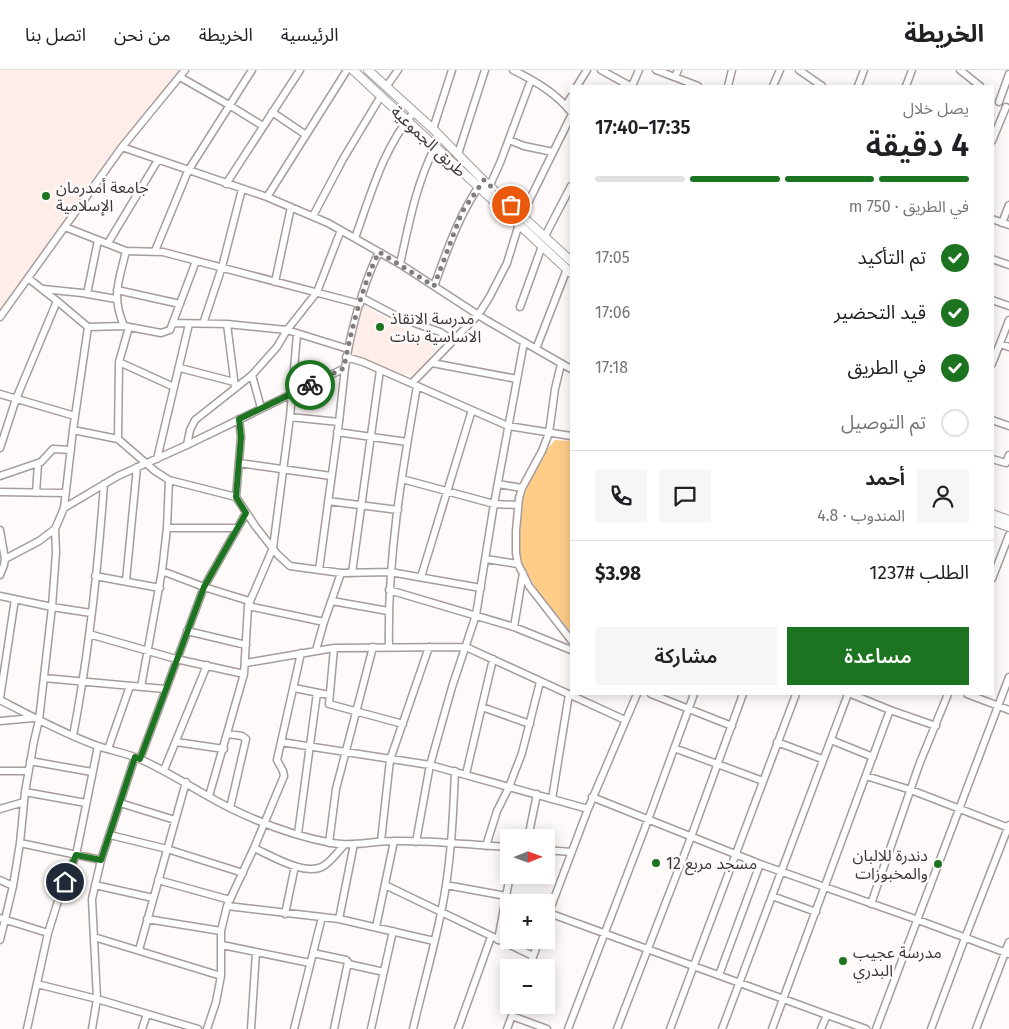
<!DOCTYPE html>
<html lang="ar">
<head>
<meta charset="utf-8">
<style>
	:root { --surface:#fff; --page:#f6f6f6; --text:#202124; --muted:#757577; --line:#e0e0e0; --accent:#1d7420 }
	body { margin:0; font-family:"Fira Sans","Noto Sans Arabic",sans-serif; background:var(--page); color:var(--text); direction:rtl; height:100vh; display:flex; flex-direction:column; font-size:19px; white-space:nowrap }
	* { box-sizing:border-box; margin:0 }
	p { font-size:16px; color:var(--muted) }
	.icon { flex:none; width:28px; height:28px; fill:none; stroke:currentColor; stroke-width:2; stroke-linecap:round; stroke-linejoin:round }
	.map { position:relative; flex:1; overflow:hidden; direction:ltr }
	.drawer { position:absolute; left:570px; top:15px; width:424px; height:610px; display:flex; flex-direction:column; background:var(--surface); border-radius:0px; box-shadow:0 2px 12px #0003; direction:rtl }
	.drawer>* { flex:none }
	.needle { width:32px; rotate:89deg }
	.buttons { position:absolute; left:500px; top:759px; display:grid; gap:10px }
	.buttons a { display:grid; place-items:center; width:55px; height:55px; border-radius:0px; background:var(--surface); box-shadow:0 2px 12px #0003; font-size:25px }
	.pin { position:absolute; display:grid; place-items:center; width:42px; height:42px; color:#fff; margin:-21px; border:2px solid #fff; border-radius:50%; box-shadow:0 1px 5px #0007 }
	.courier { position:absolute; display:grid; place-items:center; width:50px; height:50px; margin:-25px; border:4px solid #1d7420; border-radius:50%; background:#fff; color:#222; box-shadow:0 1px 6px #0007 }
	.summary em { font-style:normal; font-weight:600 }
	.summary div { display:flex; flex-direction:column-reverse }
	.summary { display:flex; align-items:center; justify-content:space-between; height:85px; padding:0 25px }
	h1 { font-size:32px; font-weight:600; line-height:38px }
	.bar { display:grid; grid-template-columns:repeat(4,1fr); gap:8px 5px; align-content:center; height:60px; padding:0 25px }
	.bar i { height:6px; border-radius:4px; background:var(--line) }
	.bar .selected { background:var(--accent) }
	.bar p { grid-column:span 4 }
	.line { display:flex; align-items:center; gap:12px; padding:0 25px; border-top:1px solid var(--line) }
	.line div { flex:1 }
	.round { display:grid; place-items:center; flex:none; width:52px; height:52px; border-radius:0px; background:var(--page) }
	ol { padding:0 25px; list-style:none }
	li { display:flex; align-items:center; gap:15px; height:55px }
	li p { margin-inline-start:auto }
	li .icon { padding:5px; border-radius:50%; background:var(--accent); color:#fff; stroke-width:4 }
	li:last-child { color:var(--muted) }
	li i { width:28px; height:28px; border:2px solid var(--line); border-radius:50% }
	.action { display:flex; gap:10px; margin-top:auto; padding:10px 25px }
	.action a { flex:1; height:58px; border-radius:0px; background:var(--accent); color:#fff; font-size:20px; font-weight:600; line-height:58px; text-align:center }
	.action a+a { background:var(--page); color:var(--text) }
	header { display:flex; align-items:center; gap:30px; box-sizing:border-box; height:70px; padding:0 25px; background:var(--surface); border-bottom:1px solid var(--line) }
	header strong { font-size:24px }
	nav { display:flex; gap:28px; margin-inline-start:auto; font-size:18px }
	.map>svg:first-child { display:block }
	.built { fill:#ffede9 }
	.green { fill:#ffcd88 }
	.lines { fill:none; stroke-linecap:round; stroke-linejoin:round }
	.minor-casing { stroke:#a59c9b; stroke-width:9 }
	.major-casing { stroke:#a59c9b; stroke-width:10 }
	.minor { stroke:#fff; stroke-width:6 }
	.major { stroke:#fff; stroke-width:8 }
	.done { stroke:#7f7c7b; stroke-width:5; stroke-dasharray:0 9 }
	.route { stroke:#1d7420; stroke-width:6 }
	.poi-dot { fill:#1d7420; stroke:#fefaf9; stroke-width:2 }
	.labels { text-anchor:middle; stroke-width:5; stroke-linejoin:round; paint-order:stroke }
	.street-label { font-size:16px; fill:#3b3837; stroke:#fefaf9 }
	.poi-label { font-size:16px; fill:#3b3837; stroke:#fefaf9; text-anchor:start }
</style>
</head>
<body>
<header>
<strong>الخريطة</strong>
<nav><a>الرئيسية</a><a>الخريطة</a><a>من نحن</a><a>اتصل بنا</a></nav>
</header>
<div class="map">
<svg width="1009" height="959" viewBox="0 0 1009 959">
	<rect width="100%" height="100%" fill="#fefaf9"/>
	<path class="built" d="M0,0H185L0,253Z
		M364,236L438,277L417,304L404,305L351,284Z"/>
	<path class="green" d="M555,370L571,371V562L541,526L519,490L520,423L537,391Z"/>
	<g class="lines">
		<defs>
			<path id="minor" d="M513,0C535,11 556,23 571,42
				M601,0L630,16
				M656,0L698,16
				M799,0L822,16
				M960,0L980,16
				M180,7L229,35L263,56
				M675,7L678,0
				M577,16L587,0
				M632,16L639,0
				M728,16L732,0
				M773,16L780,0
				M858,16L864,0
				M906,16L912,0
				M386,17L398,0
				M999,32L1009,4
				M566,36L571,27
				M272,42L306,65
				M433,59L452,0
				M509,70L524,76L553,82
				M992,71L1006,37
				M122,77L267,127L328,153L400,194L486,250L571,299
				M458,84L485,0
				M226,114L300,0
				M490,115L500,93L531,10
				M267,127L347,0
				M522,145L571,46
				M313,146L343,89L381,26
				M992,149L1009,155
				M1002,153L1009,135
				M65,157L126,181L163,182L360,234
				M545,166L571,116
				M355,168C371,124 383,78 414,42
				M108,173L158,90
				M155,181L188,101L252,0
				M992,189L1009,195
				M400,194C409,154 416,114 435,77
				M275,212L291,137
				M434,216C448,178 458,147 481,113
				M43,219L82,223L116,229
				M117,220L180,234
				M87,224L98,170
				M362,228L400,248L440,262L452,270
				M992,230L1009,236
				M520,237L542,176
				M0,247L122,77L185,0
				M173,253L227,254L287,260L348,279
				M203,254L222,197L242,119
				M227,254L235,317
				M124,256C111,226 119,211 126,181
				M88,257L124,256L161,263L170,260L196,191
				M1000,274L1009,277
				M536,279L567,199
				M346,287L363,292L508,356L571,366
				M119,292L174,317
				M432,293L517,309
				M561,294L555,319L549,363L542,381L522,418L519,428L516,461V483L518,494L529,516L571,570
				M992,294L1009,250
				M180,298L234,312
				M252,305L261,338
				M412,313L478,245L489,228L507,193L519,154
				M0,324L75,346
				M290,347L339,352
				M992,350L1009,356
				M73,360L118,369L155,401L169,410L236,427L256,457L278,485L290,496L341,503L390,502L481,518
				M337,362L407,372
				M118,369L119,292L129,257
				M187,375L190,360L195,350L252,305L277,277L287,260L317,222L341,160
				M0,378L16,329L57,231L28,208
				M157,389L189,254
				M992,389L1006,393L1009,385
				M239,393L331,406
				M0,406L41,392L53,379L71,380
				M402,409L494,434L518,435
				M498,414L522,418
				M0,422L65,423
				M36,423L38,394
				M236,427L241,367L239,349
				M328,431L398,440
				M64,438L118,406L187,375L345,298C350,264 363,213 379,182
				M167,458H237
				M0,460L5,489
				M486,489L518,494
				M319,500L339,352L345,298
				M162,501L204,517L249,531
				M352,503L380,300
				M0,505L4,495L5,489L39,471L55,459L64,438L73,360L88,257L57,231
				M95,506L160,518
				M421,507L472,340
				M992,509L1009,465
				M126,511L137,397
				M389,520L514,557L571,580
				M0,526L52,537L91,543
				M332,531L388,541
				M248,536L324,552
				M514,557L523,503
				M187,561L246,575
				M89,564L176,589L244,604
				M389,577C387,489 402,402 417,316
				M334,578L329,634L403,654
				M316,580L324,552L341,503
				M246,593L334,578L466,577L625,650
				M44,608L165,619
				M141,617L162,501L167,458L169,410
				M294,618L329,625
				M651,624L732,656
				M851,624L890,640L936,656
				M967,624L1009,640
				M0,628L15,529
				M0,630C31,646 62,663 95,675C111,681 127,683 142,690C173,704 201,724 232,739C263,754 298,767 332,773C351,777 372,771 392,771C431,770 470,775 509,777
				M482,637L530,654
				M0,651L33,648
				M228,664L242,666L246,669L230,738
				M73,666C89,583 98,498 104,414
				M831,670L873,687
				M176,672L224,679
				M281,672L430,695L588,739
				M777,672L822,689
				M674,678L763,711
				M108,679L130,616
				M140,689L204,517L246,443
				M30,691L92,702
				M164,700L207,595
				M0,701H28
				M466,704L493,589
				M866,706L911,720L1009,758
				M25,722L86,733
				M209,726L244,604L248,536L273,478L290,347L297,264
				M592,727L760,794L918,850L1009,884
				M552,729L569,624
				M120,733L175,750
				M0,739L24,732
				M298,764L317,623
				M110,765L167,779L243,803
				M528,768L537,724
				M381,771L390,690L429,577
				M416,772L430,695L452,617L476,545L494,434L524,272
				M20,773L101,790
				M329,773L336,719L373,577
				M486,776L497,741L509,717L522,683L540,612
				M254,778C272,786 307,808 325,795C332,790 338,782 344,775
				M546,780L571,782
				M0,810L13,816
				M158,810L230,830
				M95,815L153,828
				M385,815L533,886
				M446,815L506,826
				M772,826L816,842
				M871,834L919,695L948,624
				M227,836L339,849L434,871
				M549,843L827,945
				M285,844L295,796
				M0,848L48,863
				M147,849L221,861
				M339,849L354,774
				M546,850L588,739L637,624
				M376,857L394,771
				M94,867L221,906
				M0,870L13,816L20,773L25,722L34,671L39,650L52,537L56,482L55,459
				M498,870L510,805
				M222,875L310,893
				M139,880L186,712
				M313,883L346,890L348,892L334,959
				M348,894L384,902
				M529,898L539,870
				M719,905L760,794
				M37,914L97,929L198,959
				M512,946L547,959
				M27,959L48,863L58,831L76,785L98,676
				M92,959L97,929L92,829L101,790L135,687
				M142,959L147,944
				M207,959L216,932L221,906V861L227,836L254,778L284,706L283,701L277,690L301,583
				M251,959L256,882
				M294,959L322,847
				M371,959L393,861
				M413,959C422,920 433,882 441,843C451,796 453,749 455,701
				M458,959L491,867
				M507,959L516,935
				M568,959L648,750L694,624
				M617,959L691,767L743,624
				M670,959L796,624
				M722,959L848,624
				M772,959L890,640
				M821,959L827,945L866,959
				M876,959L1009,607
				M931,959L965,868L1009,755
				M976,959L1009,872"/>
			<path id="major" d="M353,0L571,203
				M368,0L433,59L483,110L571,191
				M992,444L1009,450
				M992,451L1009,457"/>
		</defs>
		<use href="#minor" class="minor-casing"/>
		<use href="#major" class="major-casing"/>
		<use href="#minor" class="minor"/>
		<use href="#major" class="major"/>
	</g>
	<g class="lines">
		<path class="done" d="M310,315L344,298C350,264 363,213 379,182L434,216L462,142L484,110L511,135"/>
		<path class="route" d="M65,812L76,785L101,790L135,687L140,689L204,517L246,443L236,427L241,367L239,349L310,315"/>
	</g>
	<g class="poi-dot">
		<circle cx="46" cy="126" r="5"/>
		<circle cx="380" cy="257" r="5"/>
		<circle cx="656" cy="793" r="5"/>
		<circle cx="938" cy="794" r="5"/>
		<circle cx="843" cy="891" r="5"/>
	</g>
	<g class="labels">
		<g class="street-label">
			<text transform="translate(429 71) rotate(43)" y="6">طريق الجموعية</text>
		</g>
		<g class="poi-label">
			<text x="56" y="123">جامعة أمدرمان<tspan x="56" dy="18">الإسلامية</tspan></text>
			<text x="390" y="254">مدرسة الانقاذ<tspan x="390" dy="18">الاساسية بنات</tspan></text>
			<text x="928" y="791" text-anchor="end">دندرة للالبان<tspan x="928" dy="18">والمخبوزات</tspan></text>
			<text x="666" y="799">مسجد مربع 12</text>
			<text x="853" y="888">مدرسة عجيب<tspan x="853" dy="18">البدري</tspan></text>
		</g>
	</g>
</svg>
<div class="buttons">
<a><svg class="needle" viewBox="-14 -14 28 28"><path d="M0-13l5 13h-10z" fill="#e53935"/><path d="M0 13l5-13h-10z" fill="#757577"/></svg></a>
<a>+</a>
<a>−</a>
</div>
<div class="pin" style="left:511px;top:135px;background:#ea580c"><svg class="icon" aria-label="bag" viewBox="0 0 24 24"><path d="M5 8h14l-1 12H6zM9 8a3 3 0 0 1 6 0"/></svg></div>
<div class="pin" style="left:65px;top:812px;background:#1f2937"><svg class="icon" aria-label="home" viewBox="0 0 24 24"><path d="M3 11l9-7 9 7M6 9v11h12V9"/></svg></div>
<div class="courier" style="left:310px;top:315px"><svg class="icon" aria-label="bike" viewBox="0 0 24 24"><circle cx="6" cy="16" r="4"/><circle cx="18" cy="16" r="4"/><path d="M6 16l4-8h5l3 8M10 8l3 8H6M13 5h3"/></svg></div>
<section class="drawer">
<div class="summary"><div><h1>4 دقيقة</h1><p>يصل خلال</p></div><em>17:35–17:40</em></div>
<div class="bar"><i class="selected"></i><i class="selected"></i><i class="selected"></i><i></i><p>في الطريق · 750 m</p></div>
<ol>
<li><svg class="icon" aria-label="check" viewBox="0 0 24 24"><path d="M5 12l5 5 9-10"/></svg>تم التأكيد<p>17:05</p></li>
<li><svg class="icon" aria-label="check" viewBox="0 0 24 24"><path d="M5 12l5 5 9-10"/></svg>قيد التحضير<p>17:06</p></li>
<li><svg class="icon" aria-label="check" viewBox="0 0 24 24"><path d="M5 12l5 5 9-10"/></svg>في الطريق<p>17:18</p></li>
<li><i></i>تم التوصيل</li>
</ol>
<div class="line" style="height:90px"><a class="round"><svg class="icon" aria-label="person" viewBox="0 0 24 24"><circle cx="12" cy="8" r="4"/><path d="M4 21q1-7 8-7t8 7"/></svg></a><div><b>أحمد</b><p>المندوب · 4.8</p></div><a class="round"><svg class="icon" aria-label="chat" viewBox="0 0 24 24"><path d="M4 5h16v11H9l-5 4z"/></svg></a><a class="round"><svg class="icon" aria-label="phone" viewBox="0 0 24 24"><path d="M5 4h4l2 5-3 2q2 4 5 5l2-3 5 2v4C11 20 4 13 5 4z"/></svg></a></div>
<div class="line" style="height:65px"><div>الطلب #1237</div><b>$3.98</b></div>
<div class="action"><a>مساعدة</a><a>مشاركة</a></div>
</section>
</div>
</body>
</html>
